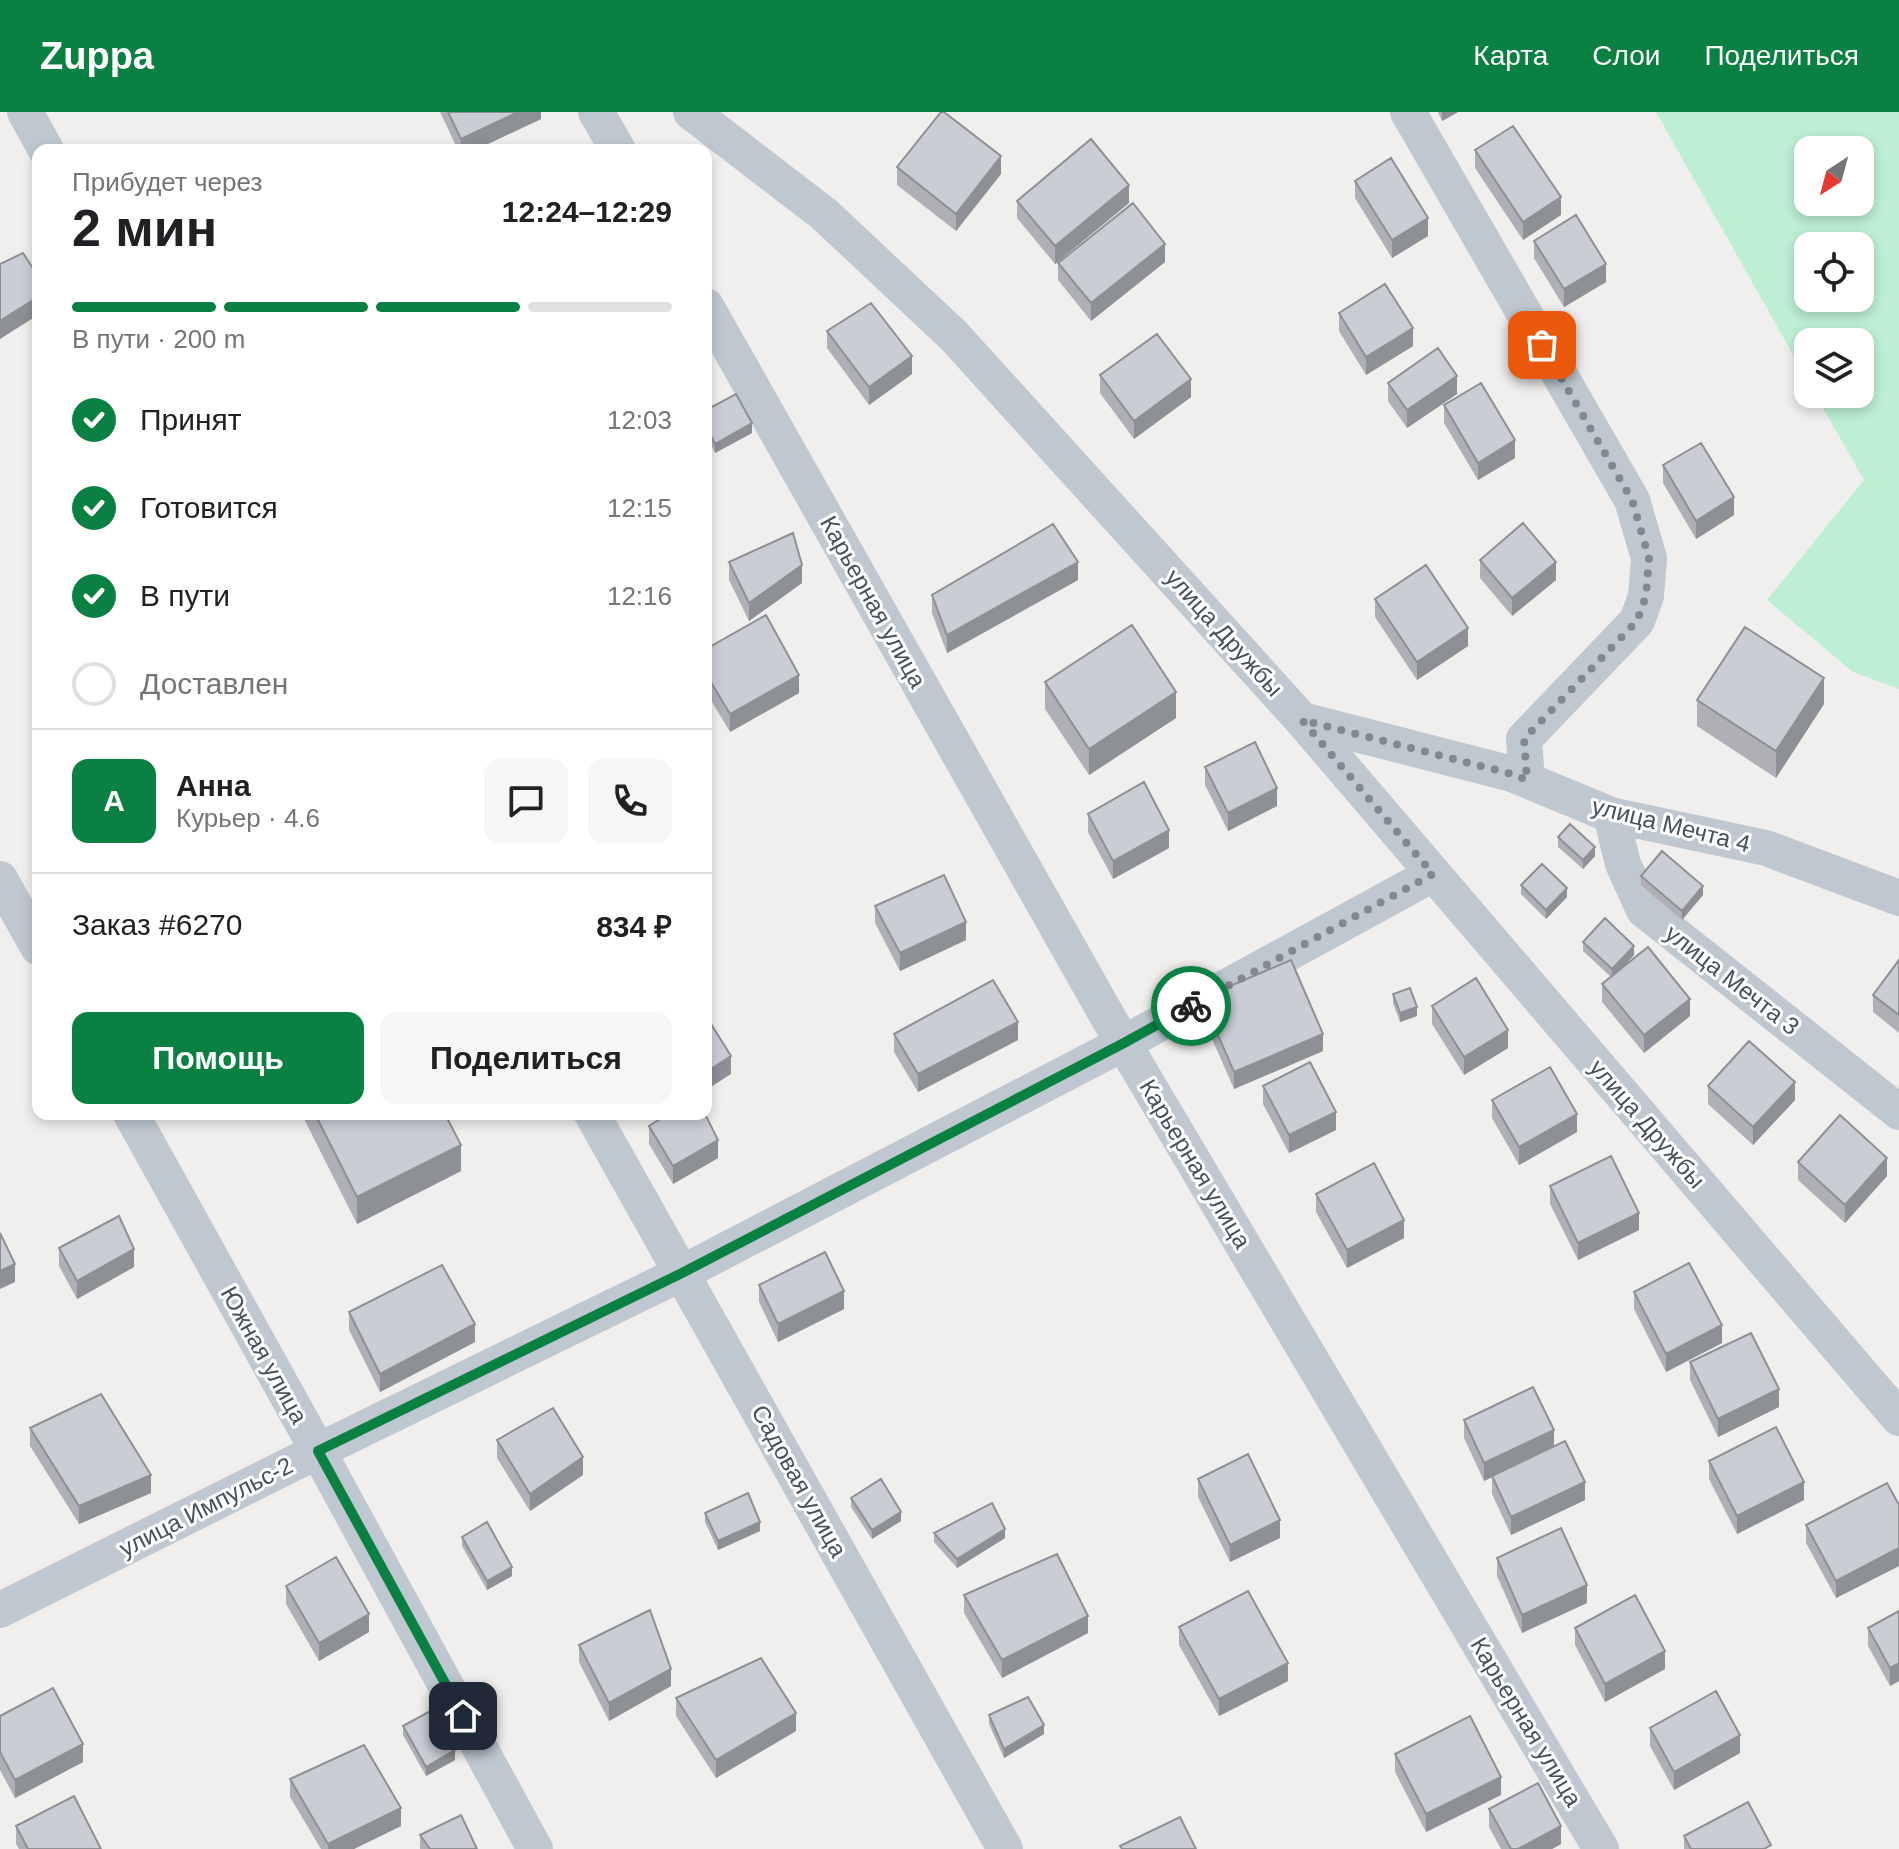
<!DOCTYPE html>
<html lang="ru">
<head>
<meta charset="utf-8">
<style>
	:root { --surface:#fff; --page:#f6f6f6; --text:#202124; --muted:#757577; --line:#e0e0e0; --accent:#0b8043 }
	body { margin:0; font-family:Arial,sans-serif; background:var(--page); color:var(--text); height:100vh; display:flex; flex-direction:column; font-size:30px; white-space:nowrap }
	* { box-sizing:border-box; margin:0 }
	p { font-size:26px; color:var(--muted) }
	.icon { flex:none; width:44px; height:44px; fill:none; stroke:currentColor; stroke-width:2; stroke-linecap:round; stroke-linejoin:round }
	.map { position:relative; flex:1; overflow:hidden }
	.drawer { position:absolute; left:32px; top:32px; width:680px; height:976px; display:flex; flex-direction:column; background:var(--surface); border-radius:16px; box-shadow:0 4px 12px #0003 }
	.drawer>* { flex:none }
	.needle { width:52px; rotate:216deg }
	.buttons { position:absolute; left:1794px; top:24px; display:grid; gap:16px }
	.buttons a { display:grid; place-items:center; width:80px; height:80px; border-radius:16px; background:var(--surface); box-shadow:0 4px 12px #0003; font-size:40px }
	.pin { position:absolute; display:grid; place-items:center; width:68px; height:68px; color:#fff; margin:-34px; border-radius:16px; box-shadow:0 4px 12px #0006 }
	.courier { position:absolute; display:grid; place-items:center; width:80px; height:80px; margin:-40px; border:6px solid #0b8043; border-radius:50%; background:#fff; color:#222; box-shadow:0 2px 10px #0007 }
	.headline em { font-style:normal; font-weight:800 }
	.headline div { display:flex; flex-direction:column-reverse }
	.headline { display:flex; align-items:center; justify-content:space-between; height:136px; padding:0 40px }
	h1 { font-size:52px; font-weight:800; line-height:60px }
	.bar { display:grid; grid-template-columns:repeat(4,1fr); gap:12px 8px; align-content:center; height:96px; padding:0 40px }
	.bar i { height:10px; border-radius:6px; background:var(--line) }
	.bar .on { background:var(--accent) }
	.bar p { grid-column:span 4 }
	.line { display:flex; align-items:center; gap:20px; padding:0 40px; border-top:2px solid var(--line) }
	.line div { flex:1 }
	.round { display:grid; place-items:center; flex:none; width:84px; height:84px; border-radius:16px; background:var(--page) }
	ol { padding:0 40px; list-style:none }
	li { display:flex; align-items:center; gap:24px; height:88px }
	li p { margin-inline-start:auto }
	li .icon { padding:8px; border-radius:50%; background:var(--accent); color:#fff; stroke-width:4 }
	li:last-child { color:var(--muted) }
	li i { width:44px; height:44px; border:4px solid var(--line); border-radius:50% }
	.cta { display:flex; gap:16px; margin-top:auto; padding:16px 40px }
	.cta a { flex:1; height:92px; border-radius:16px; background:var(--accent); color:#fff; font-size:32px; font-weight:800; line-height:92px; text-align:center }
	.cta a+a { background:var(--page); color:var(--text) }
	header { display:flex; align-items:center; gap:48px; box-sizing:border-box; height:112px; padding:0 40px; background:var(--accent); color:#fff }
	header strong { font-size:38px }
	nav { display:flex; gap:44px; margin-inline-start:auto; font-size:28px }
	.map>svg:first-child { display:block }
	.green { fill:#bcefd3; fill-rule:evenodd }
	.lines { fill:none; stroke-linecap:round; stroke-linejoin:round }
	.street { stroke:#bfc8d1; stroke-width:36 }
	.wall { fill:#aeb0b6 }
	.shaded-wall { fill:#8d9094 }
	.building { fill:#cacdd4; stroke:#8d9094; stroke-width:2 }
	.done { stroke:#82888f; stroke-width:8; stroke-dasharray:0 14.4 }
	.route { stroke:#0b8043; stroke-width:10 }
	.labels { text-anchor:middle; stroke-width:6; stroke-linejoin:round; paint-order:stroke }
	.street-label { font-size:24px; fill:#46515c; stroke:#fff }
</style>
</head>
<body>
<header>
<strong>Zuppa</strong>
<nav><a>Карта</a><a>Слои</a><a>Поделиться</a></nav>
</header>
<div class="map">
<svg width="1899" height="1737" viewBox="0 0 1899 1737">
	<rect width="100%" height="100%" fill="#f1efee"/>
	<path class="green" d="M1656,0H1899V577L1853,560L1767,488L1864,368L1815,282H1860V230H1808V269ZM1808,38H1860V90H1808ZM1808,134H1860V186H1808Z"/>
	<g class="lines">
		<path class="street" d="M25,0L46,38
			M596,0L618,38
			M691,0L824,102L954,224L1302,608L1899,1306
			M1408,0L1632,388L1649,446L1646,484L1637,509L1524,627L1527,668
			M706,194L1109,907L1601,1737
			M1302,608L1512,662L1611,703L1766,736L1899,786
			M1611,703L1623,752L1644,798L1899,1000
			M0,767L38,835
			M131,1002L318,1339L535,1737
			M592,1002L1005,1737
			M0,1498L318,1339L682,1161L1124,931L1433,762"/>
	</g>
	<path class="wall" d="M440,0H541V7L475,38H458Z
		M1438,0H1458L1442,9Z
		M1475,38L1561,103L1523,128L1475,56Z
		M897,55L1001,62L956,119L897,73Z
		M1355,69L1428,124L1392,146L1355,86Z
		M1017,89L1129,91L1055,152L1017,106Z
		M1534,129L1606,170L1564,195L1534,146Z
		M1165,150L1091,209L1058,168V151Z
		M1339,201L1413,234L1366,263L1339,219Z
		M827,219L912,262L869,293L827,236Z
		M1100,263L1191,285L1134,327L1100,281Z
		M1388,271L1457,282L1407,316L1388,289Z
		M1444,293L1515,346L1478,368L1444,311Z
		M706,298L752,321L715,341L706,323Z
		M1663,353L1734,403L1696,427L1663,371Z
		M1480,448L1556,468L1512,504L1480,466Z
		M729,450L802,471L749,509L729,468Z
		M1078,468L947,541L932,501V483Z
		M1375,487L1468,534L1417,568L1375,505Z
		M706,537L799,581L730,620L706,580Z
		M1045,570L1176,606L1089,663L1045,597Z
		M1697,588L1824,592L1776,666L1697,614Z
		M1205,655L1277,694L1228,719L1205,673Z
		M1088,702L1169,736L1113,767L1088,720Z
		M1558,725L1595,744L1583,757L1558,735Z
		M1641,764L1703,783L1682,808L1641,773Z
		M1521,773L1567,785L1546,807L1521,782Z
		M875,794L966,828L900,859L875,811Z
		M1583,830L1634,843L1620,858L1690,904L1644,941L1602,890V872L1611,865L1583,839Z
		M1899,848V921L1873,900V883Z
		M1393,882L1417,904L1400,910L1393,891Z
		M1202,886L1323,939L1234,977L1202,904Z
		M1432,894L1508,936L1464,963L1432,912Z
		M894,922L1018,928L918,980L894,940Z
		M1263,974L1336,1018L1289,1041L1263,992Z
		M1708,974L1795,988L1753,1033L1708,992Z
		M1492,988L1577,1020L1519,1053L1492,1006Z
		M304,1002H372L375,1006L461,1059L357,1112L304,1007Z
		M649,1014L718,1046L673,1072L649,1032Z
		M1798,1050L1887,1064L1845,1111L1798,1068Z
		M1550,1074L1639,1118L1578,1148L1550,1092Z
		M1316,1082L1404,1126L1347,1156L1316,1100Z
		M59,1136L134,1155L77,1187L59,1154Z
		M759,1173L844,1197L778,1230L759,1190Z
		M1634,1180L1722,1231L1666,1260L1634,1197Z
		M349,1200L475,1230L380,1280L349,1218Z
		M1690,1250L1779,1295L1718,1325L1690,1268Z
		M1464,1308L1554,1335L1585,1388L1511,1423L1492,1382V1365L1484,1369L1464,1326Z
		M30,1316L151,1381L79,1412L30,1334Z
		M497,1328L583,1363L530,1399L497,1346Z
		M1709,1349L1804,1388L1737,1422L1709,1367Z
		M1198,1367L1280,1426L1230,1450L1198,1385Z
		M851,1386L901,1409L872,1427L851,1395Z
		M1899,1393V1454L1836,1486L1806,1431V1413Z
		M705,1401L760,1419L718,1438L705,1410Z
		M934,1421L1005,1426L957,1456L934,1430Z
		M462,1425L512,1464L487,1478L462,1434Z
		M1497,1446L1587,1491L1522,1521L1497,1464Z
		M286,1474L369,1520L319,1549L286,1492Z
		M964,1483L1088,1521L1002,1566L964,1501Z
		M1899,1499V1569L1890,1574L1868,1534V1516Z
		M1179,1515L1288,1569L1219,1604L1179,1533Z
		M1575,1516L1665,1557L1605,1590L1575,1533Z
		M579,1533L671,1574L609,1609L579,1550Z
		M676,1586L796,1619L716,1666L676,1604Z
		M989,1603L1044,1622L1004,1646L989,1612Z
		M0,1604L83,1650L15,1686L0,1658Z
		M403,1614L455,1648L426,1664L403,1623Z
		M1650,1616L1740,1641L1674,1678L1650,1634Z
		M1395,1642L1501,1683L1426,1720L1395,1660Z
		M290,1667L401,1714L354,1737H321L290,1685Z
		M1489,1697L1561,1732L1552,1737H1501L1489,1715Z
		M16,1714L101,1737H19L16,1732Z
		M420,1723L477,1737H420Z
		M1684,1724L1691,1737H1684Z"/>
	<path class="shaded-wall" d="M518,0H541V7L475,38H461V27Z
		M1442,0H1458L1442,9Z
		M1001,44V62L956,119V102Z
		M1129,73V91L1055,152V134Z
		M1561,85V103L1523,128V110Z
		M1428,106V124L1392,146V128Z
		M1165,132V150L1091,209V191Z
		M1606,152V170L1564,195V177Z
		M38,185V203L0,227V209Z
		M1413,216V234L1366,263V245Z
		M912,244V262L869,293V275Z
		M1457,264V282L1407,316V298Z
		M1191,267V285L1134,327V309Z
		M752,311V321L715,341V332Z
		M1515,328V346L1478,368V351Z
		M1734,385V403L1696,427V409Z
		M1078,450V468L947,541V523Z
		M1556,450V468L1512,504V486Z
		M802,453V471L749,509V491Z
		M1468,516V534L1417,568V550Z
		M799,563V581L730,620V602Z
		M1824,566V592L1776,666V639Z
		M1176,580V606L1089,663V637Z
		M1277,676V694L1228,719V701Z
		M1169,718V736L1113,767V749Z
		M1595,735V744L1583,757V748Z
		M1703,774V783L1682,808V799Z
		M1567,776V785L1546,807V798Z
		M966,810V828L900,859V841Z
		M1634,834V843L1612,866V857Z
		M1690,887V904L1644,941V923Z
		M1417,895V904L1400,910V901Z
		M1018,910V928L918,980V962Z
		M1508,918V936L1464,963V945Z
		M1323,922V939L1234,977V960Z
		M731,944V962L706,978V960Z
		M1795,970V988L1753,1033V1015Z
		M1336,1000V1018L1289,1041V1023Z
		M1577,1002V1020L1519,1053V1035Z
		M718,1028V1046L673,1072V1054Z
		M461,1033V1059L357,1112V1085Z
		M1887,1046V1064L1845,1111V1093Z
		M1639,1101V1118L1578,1148V1131Z
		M1404,1108V1126L1347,1156V1138Z
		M134,1137V1155L77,1187V1169Z
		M15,1152V1170L0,1177V1159Z
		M844,1179V1197L778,1230V1212Z
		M475,1212V1230L380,1280V1262Z
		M1722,1213V1231L1666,1260V1242Z
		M1779,1277V1295L1718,1325V1307Z
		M1554,1318V1336L1484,1369V1351Z
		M583,1345V1363L530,1399V1382Z
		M151,1363V1381L79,1412V1394Z
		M1585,1370V1388L1511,1423V1405Z
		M1804,1370V1388L1737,1422V1404Z
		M901,1400V1409L872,1427V1418Z
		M1280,1408V1426L1230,1450V1433Z
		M760,1410V1419L718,1438V1429Z
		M1005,1417V1426L957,1456V1447Z
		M1899,1436V1454L1836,1486V1469Z
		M512,1455V1464L487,1478V1469Z
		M1587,1473V1491L1522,1521V1503Z
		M369,1502V1520L319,1549V1531Z
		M1088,1504V1521L1002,1566V1548Z
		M1665,1539V1557L1605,1590V1572Z
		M1288,1551V1569L1219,1604V1587Z
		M1899,1551V1569L1890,1574V1556Z
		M671,1557V1574L609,1609V1591Z
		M796,1601V1619L716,1666V1648Z
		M1044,1613V1622L1004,1646V1637Z
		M1740,1623V1641L1674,1678V1660Z
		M83,1632V1650L15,1686V1668Z
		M455,1638V1648L426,1664V1655Z
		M1501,1665V1683L1426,1720V1702Z
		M401,1696V1714L354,1737H328V1732Z
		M1561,1714V1732L1552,1737H1518Z"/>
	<path class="building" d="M448,0H518L461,27Z
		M941,0H944L1001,44L956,102L897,55Z
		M1513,14L1561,85L1523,110L1475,38Z
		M1091,27L1129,73L1055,134L1017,89Z
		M1391,46L1428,106L1392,128L1355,69Z
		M1133,91L1165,132L1091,191L1058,151Z
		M1576,103L1606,152L1564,177L1534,129Z
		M23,141L38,164V185L0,209V152Z
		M1385,172L1413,216L1366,245L1339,201Z
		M871,191L912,244L869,275L827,219Z
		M1157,222L1191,267L1134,309L1100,263Z
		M1438,236L1457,264L1407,298L1388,271Z
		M1481,271L1515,328L1478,351L1444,293Z
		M736,282L752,311L715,332L706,314V298Z
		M1701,331L1734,385L1696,409L1663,353Z
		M1523,411L1556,450L1512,486L1480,448Z
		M1053,412L1078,450L947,523L932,483Z
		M793,421L802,453L749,491L729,450Z
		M1426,453L1468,516L1417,550L1375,487Z
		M766,503L799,563L730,602L706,562V537Z
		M1132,513L1176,580L1089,637L1045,570Z
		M1745,515L1824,566L1776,639L1697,588Z
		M1255,630L1277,676L1228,701L1205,655Z
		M1144,670L1169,718L1113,749L1088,702Z
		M1570,712L1595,735L1583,748L1558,725Z
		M1662,739L1703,774L1682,799L1641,764Z
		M1542,752L1567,776L1546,798L1521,773Z
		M944,763L966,810L900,841L875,794Z
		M1605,806L1634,834L1612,857L1583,830Z
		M1648,835L1690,887L1644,923L1602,872Z
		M1291,848L1323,922L1234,960L1202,886Z
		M1899,848V903L1873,883Z
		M1476,866L1508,918L1464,945L1432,894Z
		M993,868L1018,910L918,962L894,922Z
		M1410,876L1417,895L1400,901L1393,882Z
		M706,904L731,944L706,960Z
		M1749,929L1795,970L1753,1015L1708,974Z
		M1310,950L1336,1000L1289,1023L1263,974Z
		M1550,955L1577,1002L1519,1035L1492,988Z
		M315,1002H372L375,1006L381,1002H445L461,1033L357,1085Z
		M668,1002H705L718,1028L673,1054L649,1014Z
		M1840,1003L1887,1046L1845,1093L1798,1050Z
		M1611,1044L1639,1101L1578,1131L1550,1074Z
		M1374,1051L1404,1108L1347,1138L1316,1082Z
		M119,1104L134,1137L77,1169L59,1136Z
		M0,1121L15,1152L0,1159Z
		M825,1140L844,1179L778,1212L759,1173Z
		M1689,1151L1722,1213L1666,1242L1634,1180Z
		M442,1153L475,1212L380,1262L349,1200Z
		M1751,1221L1779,1277L1718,1307L1690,1250Z
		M1533,1275L1554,1318L1484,1351L1464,1308Z
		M101,1282L151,1363L79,1394L30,1316Z
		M553,1296L583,1345L530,1382L497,1328Z
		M1776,1315L1804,1370L1737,1404L1709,1349Z
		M1565,1329L1585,1370L1511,1405L1492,1364Z
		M1248,1342L1280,1408L1230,1433L1198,1367Z
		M881,1367L901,1400L872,1418L851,1386Z
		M1887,1371L1899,1393V1436L1836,1469L1806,1413Z
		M748,1381L760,1410L718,1429L705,1401Z
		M992,1391L1005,1417L957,1447L934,1421Z
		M487,1410L512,1455L487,1469L462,1425Z
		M1561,1416L1587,1473L1522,1503L1497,1446Z
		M1057,1442L1088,1504L1002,1548L964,1483Z
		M336,1445L369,1502L319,1531L286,1474Z
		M1248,1479L1288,1551L1219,1587L1179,1515Z
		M1635,1483L1665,1539L1605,1572L1575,1516Z
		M650,1498L671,1557L609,1591L579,1533Z
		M1899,1499V1551L1890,1556L1868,1516Z
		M761,1546L796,1601L716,1648L676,1586Z
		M53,1576L83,1632L15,1668L0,1640V1604Z
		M1716,1579L1740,1623L1674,1660L1650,1616Z
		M1028,1585L1044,1613L1004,1637L989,1603Z
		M432,1598L455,1638L426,1655L403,1614Z
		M1470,1604L1501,1665L1426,1702L1395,1642Z
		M364,1633L401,1696L328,1732L290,1667Z
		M1538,1671L1561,1714L1518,1737H1511L1489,1697Z
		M74,1684L101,1737H28L16,1714Z
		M1748,1690L1771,1733L1764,1737H1691L1684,1724Z
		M461,1703L477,1737H430L420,1723Z
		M1180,1705L1196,1737H1122L1120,1734Z"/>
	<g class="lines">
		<path class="done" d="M1191,894L1433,762L1302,608L1512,662L1527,668L1524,627L1637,509L1646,484L1649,446L1632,388L1542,233"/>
		<path class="route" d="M463,1604L318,1339L682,1161L1124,931L1191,894"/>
	</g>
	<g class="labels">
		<g class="street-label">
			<text transform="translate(873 490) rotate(61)" y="8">Карьерная улица</text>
			<text transform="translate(1224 521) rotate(48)" y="8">улица Дружбы</text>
			<text transform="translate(1671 713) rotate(14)" y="8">улица Мечта 4</text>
			<text transform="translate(1732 868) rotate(38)" y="8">улица Мечта 3</text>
			<text transform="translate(1647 1012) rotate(49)" y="8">улица Дружбы</text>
			<text transform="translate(1195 1052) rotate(59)" y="8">Карьерная улица</text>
			<text transform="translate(264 1243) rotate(61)" y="8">Южная улица</text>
			<text transform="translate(799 1369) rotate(61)" y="8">Садовая улица</text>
			<text transform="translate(206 1395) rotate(-27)" y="8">улица Импульс-2</text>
			<text transform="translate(1526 1610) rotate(59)" y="8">Карьерная улица</text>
		</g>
	</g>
</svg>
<div class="buttons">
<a><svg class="needle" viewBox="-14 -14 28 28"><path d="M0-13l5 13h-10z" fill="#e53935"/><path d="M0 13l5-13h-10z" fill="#757577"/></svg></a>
<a><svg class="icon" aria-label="locate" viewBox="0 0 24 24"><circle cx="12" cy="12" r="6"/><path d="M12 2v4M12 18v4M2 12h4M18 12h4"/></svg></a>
<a><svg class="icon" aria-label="layers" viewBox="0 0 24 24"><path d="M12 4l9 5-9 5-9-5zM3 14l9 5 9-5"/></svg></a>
</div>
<div class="pin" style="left:1542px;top:233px;background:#ea580c"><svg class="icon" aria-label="bag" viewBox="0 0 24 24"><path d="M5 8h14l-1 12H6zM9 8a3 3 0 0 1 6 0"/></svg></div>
<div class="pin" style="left:463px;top:1604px;background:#1f2937"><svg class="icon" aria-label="home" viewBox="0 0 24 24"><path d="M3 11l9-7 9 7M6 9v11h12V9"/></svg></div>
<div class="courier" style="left:1191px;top:894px"><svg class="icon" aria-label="bike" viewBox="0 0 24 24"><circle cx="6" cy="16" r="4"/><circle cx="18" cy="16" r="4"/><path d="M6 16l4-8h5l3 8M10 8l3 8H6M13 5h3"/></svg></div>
<section class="drawer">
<div class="headline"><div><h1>2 мин</h1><p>Прибудет через</p></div><em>12:24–12:29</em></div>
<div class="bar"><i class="on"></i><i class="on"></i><i class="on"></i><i></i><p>В пути · 200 m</p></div>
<ol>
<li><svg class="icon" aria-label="check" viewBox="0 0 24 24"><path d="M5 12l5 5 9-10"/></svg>Принят<p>12:03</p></li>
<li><svg class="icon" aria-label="check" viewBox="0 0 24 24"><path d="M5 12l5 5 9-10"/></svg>Готовится<p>12:15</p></li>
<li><svg class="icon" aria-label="check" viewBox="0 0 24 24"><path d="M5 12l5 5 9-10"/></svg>В пути<p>12:16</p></li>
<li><i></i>Доставлен</li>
</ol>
<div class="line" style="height:144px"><b class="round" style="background:var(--accent);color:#fff">А</b><div><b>Анна</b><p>Курьер · 4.6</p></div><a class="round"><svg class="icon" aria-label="chat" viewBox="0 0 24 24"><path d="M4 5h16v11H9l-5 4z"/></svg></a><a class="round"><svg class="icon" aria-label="phone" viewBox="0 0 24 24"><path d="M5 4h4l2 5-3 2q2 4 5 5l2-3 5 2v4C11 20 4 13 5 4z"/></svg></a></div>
<div class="line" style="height:104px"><div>Заказ #6270</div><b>834 ₽</b></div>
<div class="cta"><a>Помощь</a><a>Поделиться</a></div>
</section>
</div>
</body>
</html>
